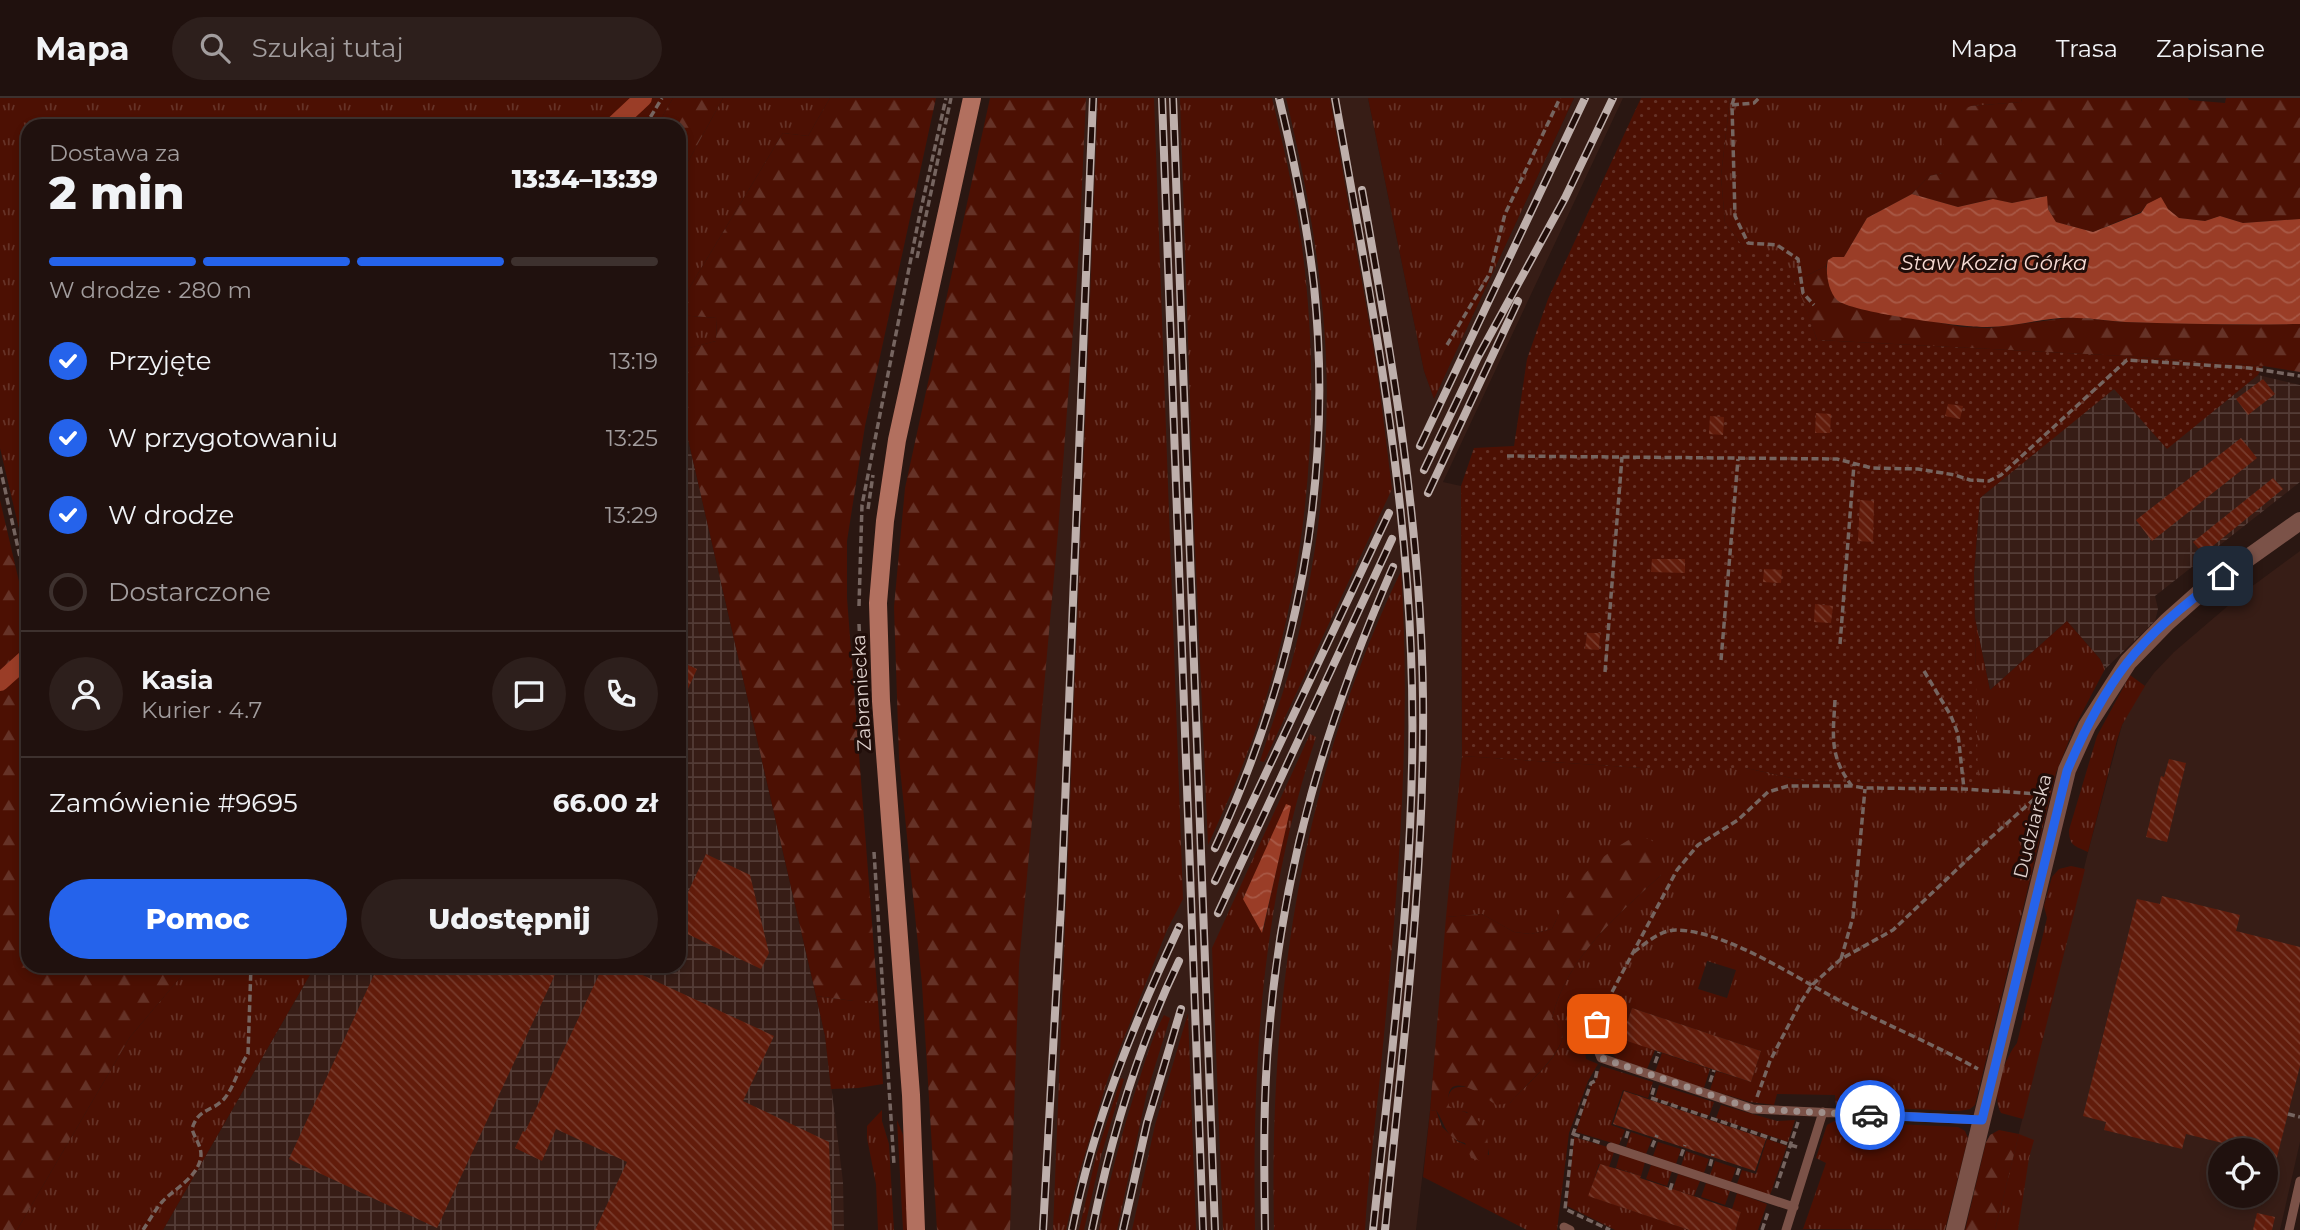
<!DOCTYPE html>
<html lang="pl">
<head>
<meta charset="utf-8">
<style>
	:root { --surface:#20110e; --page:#2d1f1c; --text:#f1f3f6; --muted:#a29d9e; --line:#3d312e; --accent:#2563eb }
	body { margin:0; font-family:Montserrat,sans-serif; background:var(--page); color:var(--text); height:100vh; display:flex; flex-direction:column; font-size:26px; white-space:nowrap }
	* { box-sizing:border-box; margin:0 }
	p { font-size:23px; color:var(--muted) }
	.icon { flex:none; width:38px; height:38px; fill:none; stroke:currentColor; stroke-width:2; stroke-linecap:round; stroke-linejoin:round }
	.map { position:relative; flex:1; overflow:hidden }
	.details { position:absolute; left:21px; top:21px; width:665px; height:854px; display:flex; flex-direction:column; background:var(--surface); border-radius:21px; box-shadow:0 4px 10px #0003,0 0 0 2px var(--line) }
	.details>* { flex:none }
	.buttons { position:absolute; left:2208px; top:1040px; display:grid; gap:14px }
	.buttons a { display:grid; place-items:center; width:70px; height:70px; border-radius:50%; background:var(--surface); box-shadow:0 4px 10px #0003,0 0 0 2px var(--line); font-size:35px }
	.pin { position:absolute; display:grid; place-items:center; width:60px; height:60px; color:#fff; margin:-30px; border-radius:14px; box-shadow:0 4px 10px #0006 }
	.courier { position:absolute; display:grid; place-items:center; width:70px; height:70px; margin:-35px; border:5px solid #2563eb; border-radius:50%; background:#fff; color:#222; box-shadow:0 2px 9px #0007 }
	.overview em { font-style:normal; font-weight:800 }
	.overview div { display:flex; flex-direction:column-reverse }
	.overview { display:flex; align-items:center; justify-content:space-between; height:119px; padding:0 28px }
	h1 { font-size:46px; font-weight:800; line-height:52px }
	.bar { display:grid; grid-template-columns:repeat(4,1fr); gap:10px 7px; align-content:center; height:84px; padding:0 28px }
	.bar i { height:9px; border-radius:5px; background:var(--line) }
	.bar .current { background:var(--accent) }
	.bar p { grid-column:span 4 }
	.line { display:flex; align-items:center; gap:18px; padding:0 28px; border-top:2px solid var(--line) }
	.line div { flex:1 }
	.round { display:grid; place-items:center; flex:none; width:74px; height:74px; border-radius:37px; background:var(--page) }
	ol { padding:0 28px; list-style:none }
	li { display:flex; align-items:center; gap:21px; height:77px }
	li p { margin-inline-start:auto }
	li .icon { padding:7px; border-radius:50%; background:var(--accent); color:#fff; stroke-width:4 }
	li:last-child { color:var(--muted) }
	li i { width:38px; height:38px; border:4px solid var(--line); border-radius:50% }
	.cta { display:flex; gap:14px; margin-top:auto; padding:14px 28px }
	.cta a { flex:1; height:80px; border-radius:42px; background:var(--accent); color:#fff; font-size:28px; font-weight:800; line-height:80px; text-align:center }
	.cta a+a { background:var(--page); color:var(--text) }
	header { display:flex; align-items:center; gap:42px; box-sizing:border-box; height:98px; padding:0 35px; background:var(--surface); border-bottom:2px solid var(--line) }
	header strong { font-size:33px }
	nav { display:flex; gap:38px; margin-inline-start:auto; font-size:24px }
	.search { width:490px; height:63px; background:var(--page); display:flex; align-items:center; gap:18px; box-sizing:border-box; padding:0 24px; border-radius:38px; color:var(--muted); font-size:26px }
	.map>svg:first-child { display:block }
	.built { fill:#371d16; fill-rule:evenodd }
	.industrial { fill:url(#industrial-grid) }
	.grass { fill:url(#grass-tufts); fill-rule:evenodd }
	.forest { fill:url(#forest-firs) }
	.garden { fill:url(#garden-dots) }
	.water { fill:url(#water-waves) }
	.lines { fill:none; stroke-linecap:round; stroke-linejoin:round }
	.canal { stroke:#9a3d27; stroke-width:18 }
	.building { fill:url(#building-back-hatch) }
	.path { stroke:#766560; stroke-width:3.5; stroke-dasharray:7 3.5; stroke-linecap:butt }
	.lane { stroke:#7b5248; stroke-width:9 }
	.street { stroke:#7b5248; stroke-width:18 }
	.secondary { stroke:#b2705f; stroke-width:18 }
	.rail-casing { stroke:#beafab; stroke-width:8 }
	.rail { stroke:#200d09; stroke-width:5; stroke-dasharray:16; stroke-linecap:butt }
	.done { stroke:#9f8f8b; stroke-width:7; stroke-dasharray:0 12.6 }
	.route { stroke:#2563eb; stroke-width:9 }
	.labels { text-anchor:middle; stroke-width:6; stroke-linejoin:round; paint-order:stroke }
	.street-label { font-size:19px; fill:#ded0cc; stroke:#200d09 }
	.water-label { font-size:21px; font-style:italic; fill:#f7dcd5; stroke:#200d09 }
</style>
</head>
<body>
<header>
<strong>Mapa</strong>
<div class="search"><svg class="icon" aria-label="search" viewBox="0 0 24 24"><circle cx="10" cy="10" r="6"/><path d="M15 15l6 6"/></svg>Szukaj tutaj</div>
<nav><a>Mapa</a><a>Trasa</a><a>Zapisane</a></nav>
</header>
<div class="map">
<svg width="2300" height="1132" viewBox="0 0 2300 1132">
	<defs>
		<pattern id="industrial-grid" width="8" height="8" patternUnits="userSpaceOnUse" patternTransform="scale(1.75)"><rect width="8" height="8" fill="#371d16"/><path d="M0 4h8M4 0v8" fill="none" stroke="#543d37"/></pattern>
		<pattern id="grass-tufts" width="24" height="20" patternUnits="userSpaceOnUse" patternTransform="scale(1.75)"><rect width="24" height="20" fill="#4c1003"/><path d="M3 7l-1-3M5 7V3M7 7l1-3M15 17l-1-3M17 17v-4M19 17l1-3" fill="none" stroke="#653227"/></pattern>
		<pattern id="forest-firs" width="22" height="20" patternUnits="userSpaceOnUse" patternTransform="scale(1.75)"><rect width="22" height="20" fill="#4c1003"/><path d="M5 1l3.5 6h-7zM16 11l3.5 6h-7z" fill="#653227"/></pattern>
		<pattern id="garden-dots" width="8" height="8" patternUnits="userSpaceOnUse" patternTransform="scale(1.75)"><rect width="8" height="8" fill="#4c1003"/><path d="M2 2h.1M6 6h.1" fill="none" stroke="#653227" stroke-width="1.8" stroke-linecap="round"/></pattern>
		<pattern id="water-waves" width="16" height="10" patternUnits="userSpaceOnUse" patternTransform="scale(1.75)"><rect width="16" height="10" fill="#9a3d27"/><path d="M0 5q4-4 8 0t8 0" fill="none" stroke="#a85845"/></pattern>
		<pattern id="building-back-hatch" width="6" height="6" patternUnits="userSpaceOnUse" patternTransform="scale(1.75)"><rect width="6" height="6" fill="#621c0b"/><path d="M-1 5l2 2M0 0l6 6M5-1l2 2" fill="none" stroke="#783c2d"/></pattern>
	</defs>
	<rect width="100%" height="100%" fill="#2a1712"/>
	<path class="built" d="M1020,0H1368L1424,273L1434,300L1574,0H1623L1443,384L1461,388L1462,658L1430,1013L1416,1132H990Z
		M2300,453V1044L2280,1132H1995L2088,754L2122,627L2138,597L2154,575L2174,554L2243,495ZM2221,1052H2266V1097H2221Z"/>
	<path class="industrial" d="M2258,277L2300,287V384L2155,498L2158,511L2155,523L2105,571L2100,561L2067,523L1990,592L1975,520L1974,475L1980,400L2114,290L2167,350Z
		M679,302L825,938L843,1084L844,1132H163L315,868H679Z"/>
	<path class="grass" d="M0,0H673L657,28H28V469L0,350Z
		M723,0H830L808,38L783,35L679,207V80Z
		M1098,0H1154L1183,801L1167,832L1108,980L1078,1079L1066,1132H1053Z
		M1180,0H1272C1283,46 1294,93 1301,141C1323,301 1310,464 1260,619C1246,663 1227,705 1208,747L1194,425Z
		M1286,0H1330L1377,270L1392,391L1264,664L1260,663C1270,631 1282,600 1291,567C1318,464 1332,348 1325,241C1320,160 1305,79 1286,0Z
		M1368,0H1574L1434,301L1424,273Z
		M1730,0H2022L2021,4L1971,8L1943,75L1929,78L1912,96L1867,120L1844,159L1828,162L1826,168L1794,184C1778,162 1776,155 1747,154L1725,125L1721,78Z
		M679,217L717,220L716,243L686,251L679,260Z
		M1401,473C1412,638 1397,804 1381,968C1376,1022 1368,1077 1365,1132H1274C1269,901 1300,683 1401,473Z
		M1975,520L1990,592L2067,523L2100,561L2105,571L2074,630L2056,675L1975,1007L1970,1011L1960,1013L1836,1008L1835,997L1777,996L1774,1007L1750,1004L1710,992L1716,973L1751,984L1761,953L1632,910L1626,927L1606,920L1613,900L1599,896L1590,920L1582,924L1586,961L1598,966L1588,983L1569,1035L1557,1132H1527L1423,1079L1430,1013L1436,1012L1442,1029L1457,1043L1489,1057L1488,1050L1467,1014L1453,1012L1448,1008C1444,970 1494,999 1510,1005C1522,990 1568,953 1562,934C1560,929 1555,924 1552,920C1567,859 1617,818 1661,777L1567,799L1552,831L1531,836L1514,834L1482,816L1446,819L1462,658L1642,670H1746L1805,683L1977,687ZM1707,863L1736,872L1727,900L1698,891Z
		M28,550V577L26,566L0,590V575Z
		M2130,577L2145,588L2122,627L2117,642L2088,754C2075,748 2069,748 2069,732L2097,638Z
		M1310,636L1316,639C1262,803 1252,961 1255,1132H1223L1212,850ZM1290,708L1263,834H1262L1243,800Z
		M2071,768L2085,771L2023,1021L2001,1015C1990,997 2005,960 2017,945L2047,820L2044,808L2052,779L2059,771Z
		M190,868H315L163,1132H17L130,939Z
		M816,898L854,903H878L883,986L858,990L831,991L825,938Z
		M1188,915L1196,1132H1132L1155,1027Z
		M1164,917L1170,920L1147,994L1117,1132H1099C1110,1080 1123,1029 1140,979C1147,958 1153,937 1164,917Z
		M1613,936L1655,952L1647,971L1616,960L1610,952Z
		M1662,955L1710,971L1704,990L1655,974Z
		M1601,968L1653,984L1648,1000L1623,992L1611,1027L1625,1032L1619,1047L1576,1034L1591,987L1595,984Z
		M1121,980L1124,981L1101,1058L1084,1132H1079L1096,1058Z
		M1659,987L1714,1004L1709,1018L1655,1000Z
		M1721,1007L1777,1023L1795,1022L1788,1044L1716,1020Z
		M882,1012V1023L889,1046L894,1132H878L876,1086L867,1040V1028Z
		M897,1022L903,1037L909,1132H903Z
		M1834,1023L1958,1029L1965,1033L1968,1040L1945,1132L1803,1131L1826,1065L1816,1060L1827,1027Z
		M1631,1034L1652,1041L1646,1056L1626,1049Z
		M2019,1036L2034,1042L2029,1060L2018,1132H1995Z
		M1574,1039L1611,1050L1614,1054L1609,1069L1599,1066L1589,1098L1689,1132H1615L1567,1108Z
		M1767,1041L1787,1048L1770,1097L1737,1086L1742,1072L1756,1076Z
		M1658,1044L1681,1051L1676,1066L1653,1058Z
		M1686,1053L1709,1061L1704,1075L1681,1068Z
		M1620,1056L1645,1064L1641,1078L1616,1070Z
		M1715,1063L1736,1070L1731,1084L1710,1077Z
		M1651,1067L1672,1073L1667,1088L1646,1081Z
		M1678,1076L1700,1083L1694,1098L1673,1091Z
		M1706,1085L1730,1093L1725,1107L1701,1099Z
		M1737,1095L1767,1106L1758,1132H1735L1741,1114L1732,1111Z"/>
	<path class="forest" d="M673,0H723L679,80V28H657Z
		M830,0H936L865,328L847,443V500L878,903H854L816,898L679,302V260L685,251L716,243L717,220L679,217V207L783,35L808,38Z
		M990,0H1086L1079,151L1058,434L1019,867L1010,1132H937L922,886L899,660L894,509L905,390Z
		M2022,0H2188L2189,2L2225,5L2226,0H2300V121L2243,125L2220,118L2205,123L2179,120L2168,111L2147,106L2141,114L2093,134L2056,124L2048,111L2046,98L2012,105L1992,101L1958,109L1912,96L1929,78L1943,75L1944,19L1971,8L2021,4Z
		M1826,168L1829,187L1846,207L1962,229L1989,230L2074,219L2121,224L2244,227L2300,226V274L2263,268L2124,258L1817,242L1806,211L1794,184Z
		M0,402L28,522V550L0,575Z
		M26,566L28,577V868H190L130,939L17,1132H0V590Z
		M1638,737L1651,742L1662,752L1661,777C1617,818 1567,859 1552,920C1555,924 1560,929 1562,933C1568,953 1522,990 1510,1005L1496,1007C1483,997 1443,968 1449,1008C1454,1012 1458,1012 1465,1014C1485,1021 1491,1042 1487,1061L1484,1064L1471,1060L1465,1045C1445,1040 1446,1027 1436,1012L1430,1013L1446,819L1482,816L1514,834L1531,836L1552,831C1557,821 1561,810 1566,800C1583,772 1609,752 1638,737Z
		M1999,1032L2019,1036L1995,1132H1965L1986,1044L1990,1037Z"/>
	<path class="garden" d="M1641,0H1730L1721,78L1725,125L1747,154C1752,154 1759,153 1764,154C1792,161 1809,218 1817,242L2124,258L2263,268L2258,277L2167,351L2114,291L1980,400L1974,475L1978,687L1805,683L1746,670H1642L1462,658L1461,388L1474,350L1514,348L1527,261L1548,201Z"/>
	<path class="water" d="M1912,96L1958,109L1993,101L2012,105L2047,98L2048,111L2056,124L2093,134L2141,115L2147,106L2161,99L2168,111L2179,120L2205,123L2220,118L2243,125L2300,121V226C2241,227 2183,226 2125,224C2109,223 2093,220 2077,220C2047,218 2017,229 1987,229C1966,230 1849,214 1837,202C1828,193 1825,173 1828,162L1833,159H1844L1867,120Z
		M1286,706L1291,708L1262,835L1243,801Z"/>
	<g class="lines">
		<path class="canal" d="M613,28L643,0
			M0,584L28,559"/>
	</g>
	<path class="building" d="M2263,281L2275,296L2248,317L2236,301Z
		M1948,306L1963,308L1960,321L1945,318Z
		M1816,315L1831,316L1830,335H1815Z
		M1710,318L1724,319L1723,337L1709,336Z
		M2241,340L2257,360L2152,443L2136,422Z
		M2273,380L2283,391L2203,456L2193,444Z
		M1860,402L1874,403L1873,444L1858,443Z
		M1652,461H1685V475L1651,474Z
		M1764,471L1782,472L1781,485L1763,484Z
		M1815,506L1833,508L1831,525L1814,524Z
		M1587,535H1600L1599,552L1585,551Z
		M679,563L697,571L679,611Z
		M2169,661L2186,665L2167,744L2146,739L2161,678L2164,679Z
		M706,756L750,777L769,855L761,871L679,832V813Z
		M2162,798L2240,817L2236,833L2300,849V968L2271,1083H2266V1052H2251L2186,1036L2182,1051L2104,1032L2106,1024L2083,1018L2137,801L2160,806Z
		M378,868H559L437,1130L289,1061Z
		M603,868H623L774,938L743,1003L829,1044L832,1132H595L627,1064L556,1031L542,1063L515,1050L523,1033L525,1034Z
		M1632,910L1761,953L1751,984L1621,941L1622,939L1604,933L1607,921L1626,927Z
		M1624,993L1766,1041L1755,1073L1613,1026Z
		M1600,1066L1641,1078L1640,1080L1741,1114L1735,1132H1689L1588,1098Z
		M2257,1115L2275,1119L2272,1132H2253Z"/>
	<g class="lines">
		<path class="path" d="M1734,0L1732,7L1735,118L1748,145L1777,147L1798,161L1803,195L1814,207
			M1732,7L1754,5L1759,0
			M645,28L662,0
			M917,160L951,0
			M1447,247L1490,175L1505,116L1560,0
			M1507,358L1837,361L1872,370L1918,371L1955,377L1970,382L1989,383L2001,377L2127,262L2249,270L2300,278
			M0,369L28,495
			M868,411L873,377
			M859,508L862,407L919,120L946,0
			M859,526L862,588
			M1840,546L1854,366
			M1721,562L1738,361
			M1924,573L1951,618L1958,636L1964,691
			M1605,574L1622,359
			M1835,602C1833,638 1829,658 1852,688L1865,690L1964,691L2039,696
			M874,754L894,1067
			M1634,854C1646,845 1660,832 1676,832C1730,833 1803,885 1852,909C1894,930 1937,948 1978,971
			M1841,861L1853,819L1865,691
			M1612,894L1677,772L1698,747L1738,722L1768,694L1788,688H1852
			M1655,965L1659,954
			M1597,973L1595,983L1591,985L1573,1036L1565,1111L1610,1132
			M1710,984L1714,972
			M1654,990L1651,1000L1800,1050
			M1757,999L1770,963L1799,907L1812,887L1841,861L1893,832L1988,742L2040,696
			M2288,1016L2300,1019
			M1573,1036L1601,1045
			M1626,1040L1629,1030
			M1652,1049L1657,1037
			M1681,1058L1685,1047
			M1710,1068L1713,1056
			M1737,1077L1740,1068
			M1776,1090L1798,1024
			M1670,1092L1673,1082
			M143,1132C149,1123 155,1112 162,1104C174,1091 200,1078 201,1057C201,1047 195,1041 192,1031C198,1010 212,1014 224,1001C235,988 238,970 248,956L251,868
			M1762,1132L1768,1114"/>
		<path class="lane" d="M1606,905C1598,924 1592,940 1601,960L1753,1011L1982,1022
			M1611,1049L1794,1109
			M1564,1129L1570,1132
			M1786,1132L1823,1014
			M2289,1132L2300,1083"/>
		<path class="street" d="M1955,1132L2067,672L2087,628L2128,564L2167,524L2203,492L2300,423"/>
		<path class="secondary" d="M916,1132L911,997L881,603L878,505L885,423L897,342L972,0"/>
		<defs>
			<path id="rail" d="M1162,0L1203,1132
				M1173,0L1215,1132
				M1335,0C1368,184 1404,368 1411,555C1419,748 1393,941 1373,1132
				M1362,92C1392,260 1421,428 1423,600C1425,778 1402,955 1385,1132
				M1420,348L1585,0
				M1424,372L1478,259L1565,100L1613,0
				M1428,395L1518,203
				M1215,750C1297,574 1334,382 1314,188C1307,124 1294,62 1279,0
				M1215,783L1389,415
				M1218,815L1392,441
				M1043,1132L1061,807L1093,0
				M1072,1132C1093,1026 1133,927 1179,829
				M1092,1132C1111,1040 1138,948 1179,863
				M1123,1132L1147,1025L1181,911
				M1265,1132C1264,1066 1263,1001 1269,935C1282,771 1327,620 1393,469"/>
		</defs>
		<use href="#rail" class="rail-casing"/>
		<use href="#rail" class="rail"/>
	</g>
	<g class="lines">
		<path class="done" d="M1597,926L1596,950L1601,960L1753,1011L1870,1017"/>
		<path class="route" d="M1870,1017L1982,1022L2067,673C2083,635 2102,597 2127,565C2151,534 2191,501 2223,478"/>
	</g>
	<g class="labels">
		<g class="street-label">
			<text transform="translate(861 595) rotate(-93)" y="7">Zabraniecka</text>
			<text transform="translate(2032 728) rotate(-76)" y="7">Dudziarska</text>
		</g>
		<g class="water-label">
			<text x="1994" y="172">Staw Kozia Górka</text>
		</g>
	</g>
</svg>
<div class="buttons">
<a><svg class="icon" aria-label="locate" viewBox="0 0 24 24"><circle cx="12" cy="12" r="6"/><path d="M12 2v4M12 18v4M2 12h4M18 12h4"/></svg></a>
</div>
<div class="pin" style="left:1597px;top:926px;background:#ea580c"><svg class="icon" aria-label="bag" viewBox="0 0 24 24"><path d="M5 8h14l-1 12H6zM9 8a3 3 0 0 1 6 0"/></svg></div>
<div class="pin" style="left:2223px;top:478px;background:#1f2937"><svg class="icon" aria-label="home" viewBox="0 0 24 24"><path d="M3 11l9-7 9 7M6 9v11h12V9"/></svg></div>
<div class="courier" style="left:1870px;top:1017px"><svg class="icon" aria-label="car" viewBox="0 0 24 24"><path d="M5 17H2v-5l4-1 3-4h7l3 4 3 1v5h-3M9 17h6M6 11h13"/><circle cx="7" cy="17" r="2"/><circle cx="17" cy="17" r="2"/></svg></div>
<section class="details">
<div class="overview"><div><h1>2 min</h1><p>Dostawa za</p></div><em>13:34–13:39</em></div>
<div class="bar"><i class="current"></i><i class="current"></i><i class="current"></i><i></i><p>W drodze · 280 m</p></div>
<ol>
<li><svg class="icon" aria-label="check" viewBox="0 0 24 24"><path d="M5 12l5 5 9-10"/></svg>Przyjęte<p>13:19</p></li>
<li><svg class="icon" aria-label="check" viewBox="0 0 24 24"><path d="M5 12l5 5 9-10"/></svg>W przygotowaniu<p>13:25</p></li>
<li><svg class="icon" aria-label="check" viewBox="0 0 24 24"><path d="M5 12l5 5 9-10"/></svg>W drodze<p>13:29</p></li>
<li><i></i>Dostarczone</li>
</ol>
<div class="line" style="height:126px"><a class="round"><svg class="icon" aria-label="person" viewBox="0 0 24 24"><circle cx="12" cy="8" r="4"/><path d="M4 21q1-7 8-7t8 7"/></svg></a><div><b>Kasia</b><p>Kurier · 4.7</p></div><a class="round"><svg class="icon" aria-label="chat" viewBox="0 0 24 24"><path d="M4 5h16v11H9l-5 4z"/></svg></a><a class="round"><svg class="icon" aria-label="phone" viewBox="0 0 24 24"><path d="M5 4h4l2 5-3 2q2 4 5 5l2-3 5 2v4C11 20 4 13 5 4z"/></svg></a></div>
<div class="line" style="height:91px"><div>Zamówienie #9695</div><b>66.00 zł</b></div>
<div class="cta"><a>Pomoc</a><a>Udostępnij</a></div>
</section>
</div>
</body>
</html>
